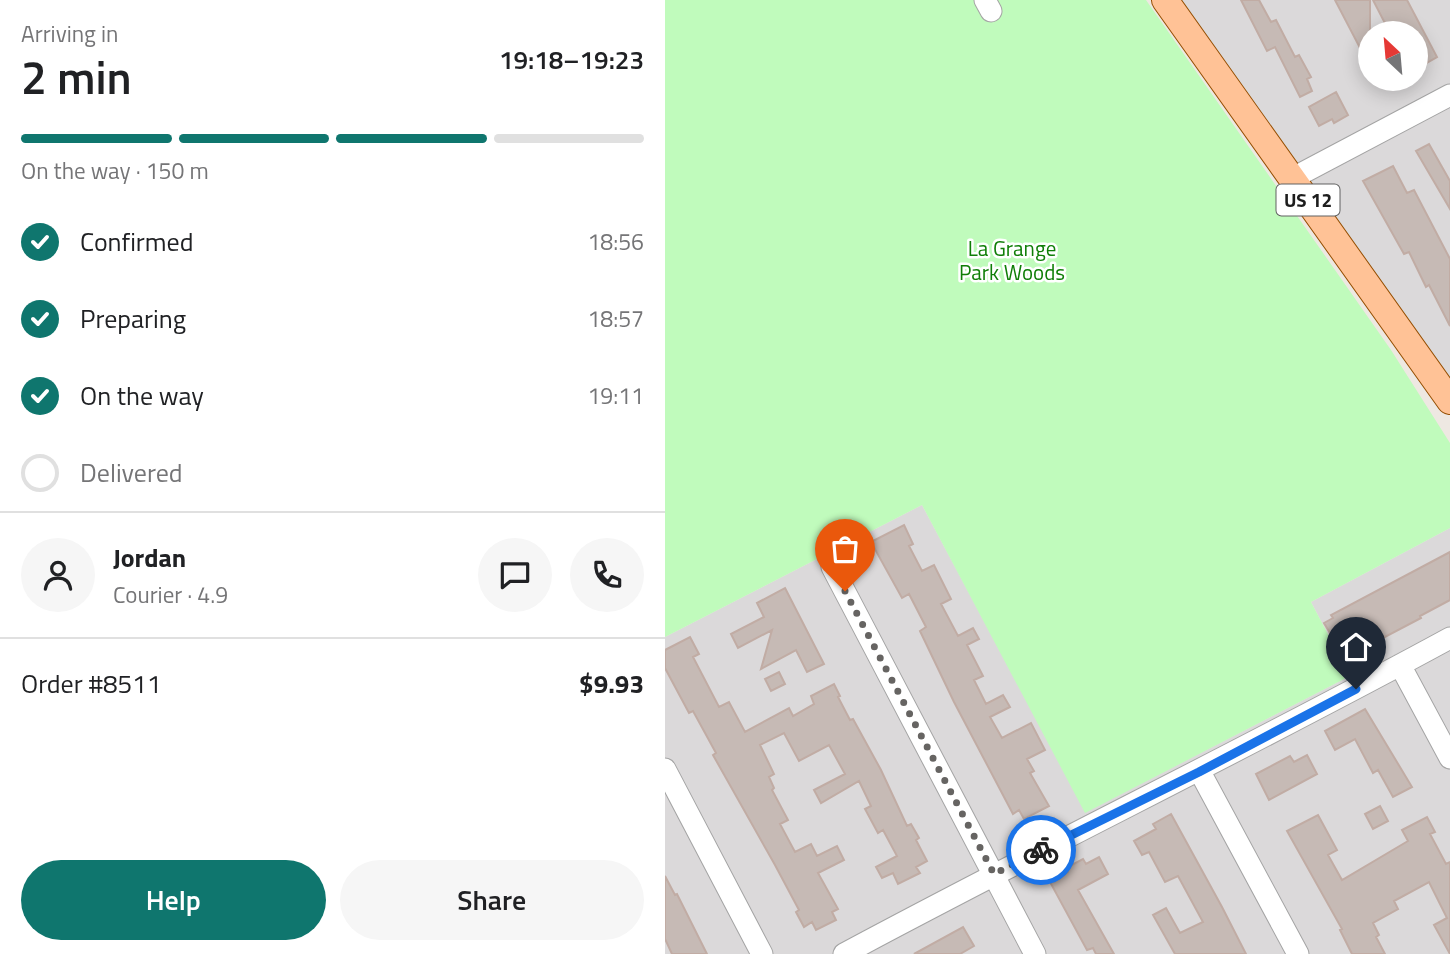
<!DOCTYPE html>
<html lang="en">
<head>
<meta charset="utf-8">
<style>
	:root { --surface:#fff; --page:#f6f6f6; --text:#202124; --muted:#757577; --line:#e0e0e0; --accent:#0f766e }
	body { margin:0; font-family:"Titillium Web",sans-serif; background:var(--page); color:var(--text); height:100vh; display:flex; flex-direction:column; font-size:26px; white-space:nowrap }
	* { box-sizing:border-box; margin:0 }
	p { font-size:23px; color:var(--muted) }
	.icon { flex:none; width:38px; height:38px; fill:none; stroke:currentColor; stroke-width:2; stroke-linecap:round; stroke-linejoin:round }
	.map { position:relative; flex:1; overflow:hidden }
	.sheet { display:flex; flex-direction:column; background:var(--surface); width:665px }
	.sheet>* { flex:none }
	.needle { width:46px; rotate:334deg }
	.controls { position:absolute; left:693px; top:21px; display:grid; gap:14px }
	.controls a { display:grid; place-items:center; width:70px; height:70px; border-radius:50%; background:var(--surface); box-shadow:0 4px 18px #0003; font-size:35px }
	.pin { position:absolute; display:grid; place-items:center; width:60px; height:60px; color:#fff; margin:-72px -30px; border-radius:50% 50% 50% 0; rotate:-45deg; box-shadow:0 0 7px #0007 }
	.pin .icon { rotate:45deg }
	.courier { position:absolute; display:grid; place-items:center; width:70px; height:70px; margin:-35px; border:5px solid #1a73e8; border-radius:50%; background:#fff; color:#222; box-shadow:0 2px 9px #0007 }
	.head em { font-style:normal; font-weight:600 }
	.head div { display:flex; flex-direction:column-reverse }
	.head { display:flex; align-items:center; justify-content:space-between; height:119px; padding:0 21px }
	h1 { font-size:46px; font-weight:600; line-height:52px }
	.bar { display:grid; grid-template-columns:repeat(4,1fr); gap:10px 7px; align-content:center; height:84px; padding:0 21px }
	.bar i { height:9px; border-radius:5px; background:var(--line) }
	.bar .current { background:var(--accent) }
	.bar p { grid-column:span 4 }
	.line { display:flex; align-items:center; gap:18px; padding:0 21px; border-top:2px solid var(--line) }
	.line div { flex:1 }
	.round { display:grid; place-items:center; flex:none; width:74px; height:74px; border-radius:37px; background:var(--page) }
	ol { padding:0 21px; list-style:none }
	li { display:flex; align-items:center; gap:21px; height:77px }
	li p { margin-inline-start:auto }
	li .icon { padding:7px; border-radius:50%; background:var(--accent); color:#fff; stroke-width:4 }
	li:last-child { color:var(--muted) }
	li i { width:38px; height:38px; border:4px solid var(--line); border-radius:50% }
	.action { display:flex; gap:14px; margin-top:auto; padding:14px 21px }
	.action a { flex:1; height:80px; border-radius:42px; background:var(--accent); color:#fff; font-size:28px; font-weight:600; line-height:80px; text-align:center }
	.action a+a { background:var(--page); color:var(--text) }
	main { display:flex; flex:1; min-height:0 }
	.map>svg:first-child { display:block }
	.residential { fill:#dbd9da; fill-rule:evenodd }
	.park { fill:#c0fbbc }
	.building { fill:#c6bab5; stroke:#c1aca4; stroke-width:2 }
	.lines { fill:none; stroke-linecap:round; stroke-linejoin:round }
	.minor-casing { stroke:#a4a4a4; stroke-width:23 }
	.major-casing { stroke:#954e00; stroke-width:28 }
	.minor { stroke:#fff; stroke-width:21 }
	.major { stroke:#ffc296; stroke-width:26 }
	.done { stroke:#666462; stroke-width:7; stroke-dasharray:0 12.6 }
	.route { stroke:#1a73e8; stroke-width:9 }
	.labels { text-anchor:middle; stroke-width:5; stroke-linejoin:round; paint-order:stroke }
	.shield { fill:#fff; stroke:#616161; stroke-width:2 }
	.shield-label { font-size:19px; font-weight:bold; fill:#1d1d1d }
	.park-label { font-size:21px; fill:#0f7e07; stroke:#fff }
</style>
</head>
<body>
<main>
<section class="sheet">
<div class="head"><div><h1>2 min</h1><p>Arriving in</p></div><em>19:18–19:23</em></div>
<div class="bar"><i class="current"></i><i class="current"></i><i class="current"></i><i></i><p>On the way · 150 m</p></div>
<ol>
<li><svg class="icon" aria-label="check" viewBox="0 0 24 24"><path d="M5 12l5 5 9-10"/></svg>Confirmed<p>18:56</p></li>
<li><svg class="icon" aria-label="check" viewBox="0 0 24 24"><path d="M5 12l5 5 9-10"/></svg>Preparing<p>18:57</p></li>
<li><svg class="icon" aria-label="check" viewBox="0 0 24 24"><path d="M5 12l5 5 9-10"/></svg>On the way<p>19:11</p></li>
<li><i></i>Delivered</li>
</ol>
<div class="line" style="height:126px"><a class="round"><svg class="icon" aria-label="person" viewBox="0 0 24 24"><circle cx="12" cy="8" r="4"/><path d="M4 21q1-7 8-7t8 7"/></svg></a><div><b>Jordan</b><p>Courier · 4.9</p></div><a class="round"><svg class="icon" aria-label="chat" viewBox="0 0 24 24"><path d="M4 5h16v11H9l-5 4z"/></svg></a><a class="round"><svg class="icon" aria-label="phone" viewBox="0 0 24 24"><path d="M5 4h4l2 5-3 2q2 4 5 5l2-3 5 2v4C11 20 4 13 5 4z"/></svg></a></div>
<div class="line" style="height:91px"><div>Order #8511</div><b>$9.93</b></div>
<div class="action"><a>Help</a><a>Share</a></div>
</section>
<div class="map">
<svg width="785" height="954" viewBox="0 0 785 954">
	<rect width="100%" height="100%" fill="#eee8e2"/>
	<path class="residential" d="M510,0H785V393ZM705,33H751V79H705Z
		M257,505L421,812L685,676L646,602L785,528V954H0V637Z"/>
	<path class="park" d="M0,0H481L726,350L785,443V528L646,602L685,676L420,813L257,505L0,637Z"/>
	<path class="building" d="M576,0H594L606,22L611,20L630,57L634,55L646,77L642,79L647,91L635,97L610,47L602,51Z
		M670,0H705V67Z
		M708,0H742L772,57L751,69V33H725Z
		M671,92L683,115L669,123L667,119L654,126L644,107Z
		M764,144L785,181V209L751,151Z
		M728,166L742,193L749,190L785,259V326L764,285L761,287L744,252L739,254L698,181Z
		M239,525L248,544L244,546L257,571L269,565L286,599L276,604L293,636L308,628L314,639L302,645L318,676L309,680L321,704L338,695L345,707L325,717L337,738L366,723L380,750L362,759L369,771L365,773L384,806L359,819L354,810L348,814L289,702L255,631L261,627L244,594L237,598L206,542Z
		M785,552V600L755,616L756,618L680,658L659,623L668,618L666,615Z
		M120,588L159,664L142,672L131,650L96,669L107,630L73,648L66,634L99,617L92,603Z
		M25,637L34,654L28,657L54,707L64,702L80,732L124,708L128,716L149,704L146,696L169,684L175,696L173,697L185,720L188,719L216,770L242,826L246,824L254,838L251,840L262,861L251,867L255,873L233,884L228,873L217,878L211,867L232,856L218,830L213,833L200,809L206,806L194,781L156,803L149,790L180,774L164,745L134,761L119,733L95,745L109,774L104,777L109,788L107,790L123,820L115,824L130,852L146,844L152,856L172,846L179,860L153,873L173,909L167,912L171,920L151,930L147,922L139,927L131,912L134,910L110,865L48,755L51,753L28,711L24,713L0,668V650Z
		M114,672L120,684L106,691L100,679Z
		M700,709L747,787L728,797L713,770L708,773L690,739L670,750L660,731Z
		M642,755L652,774L604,800L591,774L625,756L629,762Z
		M715,806L723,821L708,829L700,814Z
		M506,814L557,907L581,954H510L488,915L501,908L515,933L538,922L513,876L500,882L484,852L477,855L469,841L491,829L488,824Z
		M653,815L672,850L663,855L677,880L743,841L737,830L762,817L770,832L765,834L781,864L785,862V954L769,925L782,918L764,882L729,901L733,909L708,923L714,935L711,937L720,954H687L675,930L677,929L622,831Z
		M434,857L443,874L413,890L449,954H431L428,948L422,950L385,882L403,872L401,868L418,859L421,864Z
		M0,876L10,895L12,894L42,954H7L0,939Z
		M298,927L309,946L295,954H249Z"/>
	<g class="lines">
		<defs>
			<path id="minor" d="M320,0L326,11
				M628,178L785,95
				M167,567L370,954
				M735,665L785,758
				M0,769L97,954
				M535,772L633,954
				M179,954C380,846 585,747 785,638"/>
			<path id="major" d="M500,0L785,401"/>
		</defs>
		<use href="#minor" class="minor-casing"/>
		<use href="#major" class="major-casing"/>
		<use href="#minor" class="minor"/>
		<use href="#major" class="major"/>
	</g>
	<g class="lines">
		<path class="done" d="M180,591L329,874L376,850"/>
		<path class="route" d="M376,850L534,772L691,689"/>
	</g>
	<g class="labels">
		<rect class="shield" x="611.5" y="184.5" width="63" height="31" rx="5"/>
		<g class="shield-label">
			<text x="643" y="207">US 12</text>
		</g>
		<g class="park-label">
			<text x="347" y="256">La Grange<tspan x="347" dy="24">Park Woods</tspan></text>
		</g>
	</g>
</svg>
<div class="controls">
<a><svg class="needle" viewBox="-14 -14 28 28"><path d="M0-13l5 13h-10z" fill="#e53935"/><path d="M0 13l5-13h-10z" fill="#757577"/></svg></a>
</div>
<div class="pin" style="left:180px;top:591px;background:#ea580c"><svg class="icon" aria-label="bag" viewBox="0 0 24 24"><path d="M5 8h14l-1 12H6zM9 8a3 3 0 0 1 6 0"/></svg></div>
<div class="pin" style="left:691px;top:689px;background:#1f2937"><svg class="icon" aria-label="home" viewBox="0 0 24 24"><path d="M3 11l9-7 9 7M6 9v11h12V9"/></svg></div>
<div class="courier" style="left:376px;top:850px"><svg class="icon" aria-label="bike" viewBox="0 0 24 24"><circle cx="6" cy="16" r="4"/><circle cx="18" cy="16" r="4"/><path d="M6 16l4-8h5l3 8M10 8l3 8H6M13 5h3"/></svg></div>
</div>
</main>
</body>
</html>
